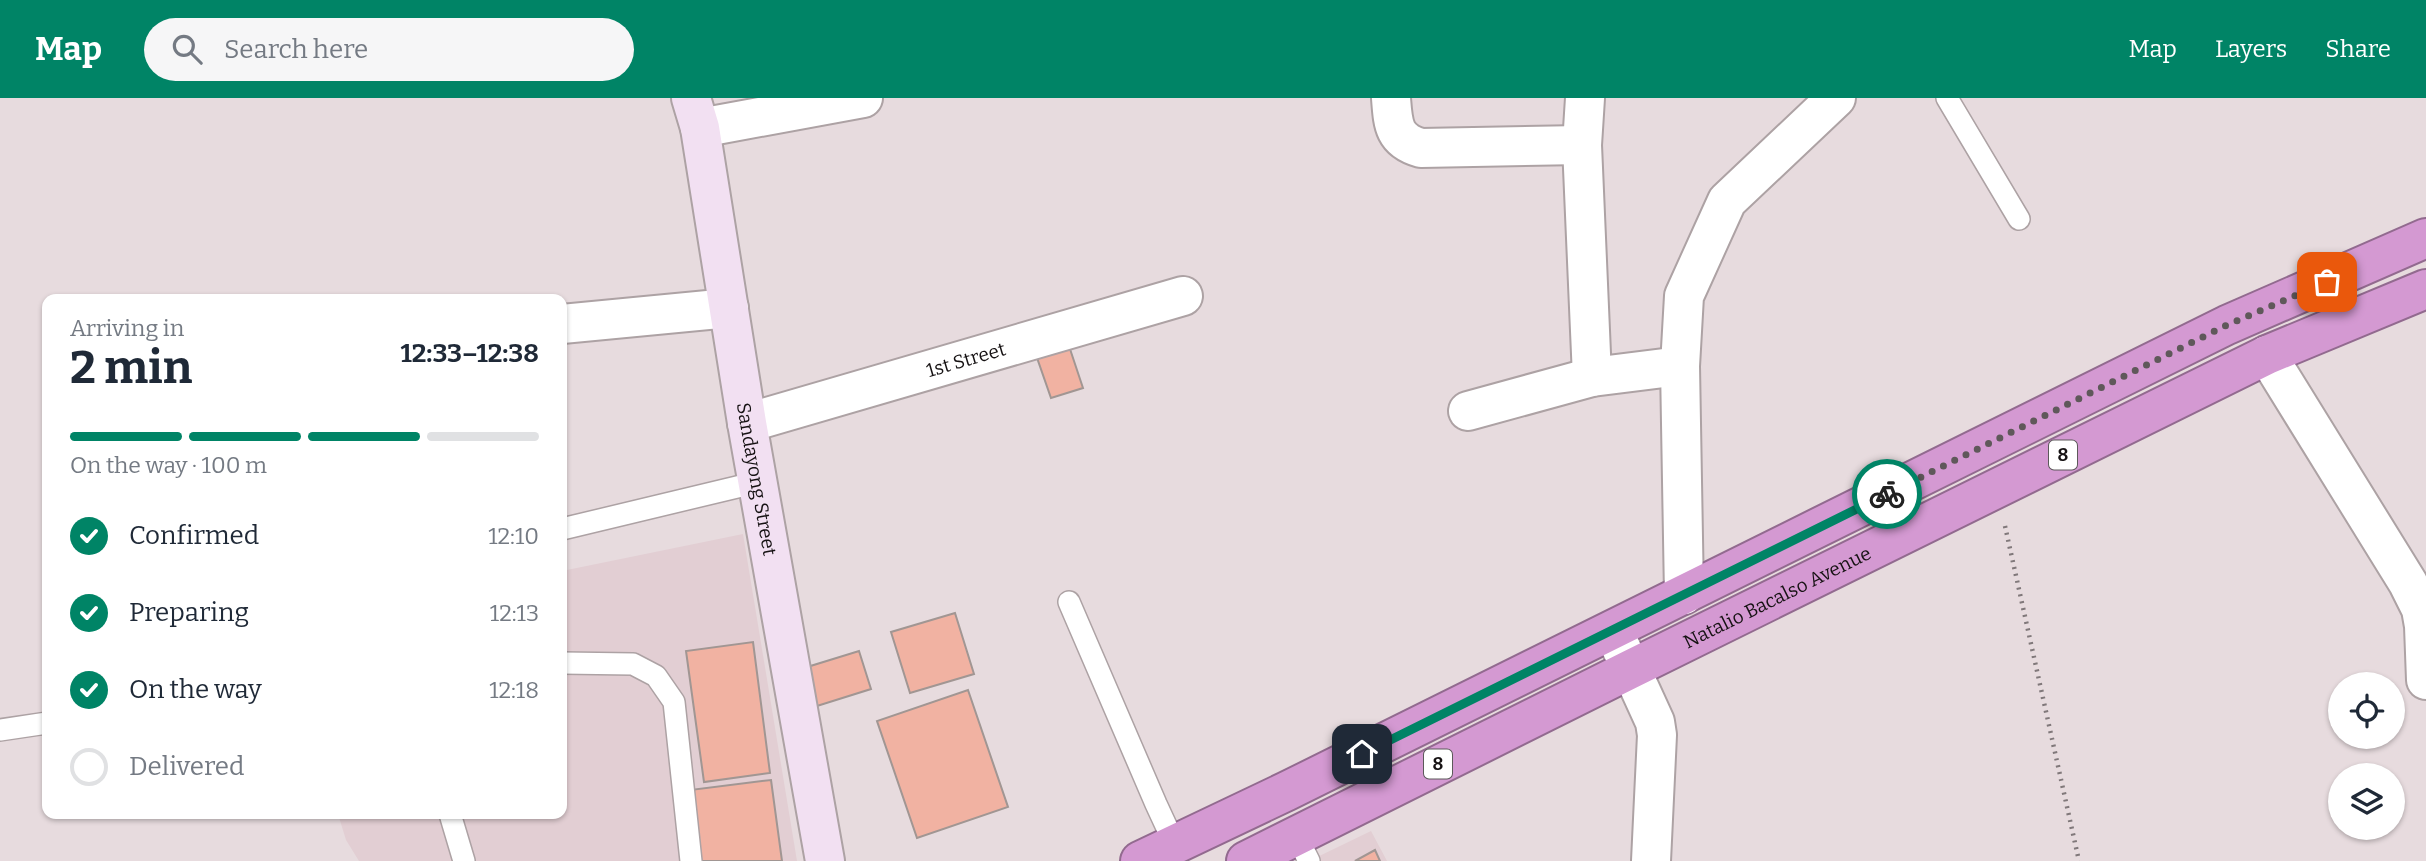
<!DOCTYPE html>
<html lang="en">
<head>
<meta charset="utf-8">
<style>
	:root { --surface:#fff; --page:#f6f6f7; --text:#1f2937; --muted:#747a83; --line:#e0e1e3; --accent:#008466 }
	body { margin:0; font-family:Bitter,serif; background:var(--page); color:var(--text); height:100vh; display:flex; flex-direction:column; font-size:26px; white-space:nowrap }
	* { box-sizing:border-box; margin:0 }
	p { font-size:23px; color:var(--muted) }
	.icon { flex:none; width:38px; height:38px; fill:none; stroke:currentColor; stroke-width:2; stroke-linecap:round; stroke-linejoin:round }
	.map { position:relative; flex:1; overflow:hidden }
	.panel { position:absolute; left:42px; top:196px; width:525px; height:525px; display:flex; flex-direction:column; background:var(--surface); border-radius:14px; box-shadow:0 2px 5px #0004 }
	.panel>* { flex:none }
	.tools { position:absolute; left:2328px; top:574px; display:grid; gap:14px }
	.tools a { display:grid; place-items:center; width:77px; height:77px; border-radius:50%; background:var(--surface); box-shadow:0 2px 5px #0004; font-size:35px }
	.pin { position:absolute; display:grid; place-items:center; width:60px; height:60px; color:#fff; margin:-30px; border-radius:14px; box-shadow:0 4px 10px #0006 }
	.courier { position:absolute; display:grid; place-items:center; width:70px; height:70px; margin:-35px; border:5px solid #008466; border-radius:50%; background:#fff; color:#222; box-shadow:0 2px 9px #0007 }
	.summary em { font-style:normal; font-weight:700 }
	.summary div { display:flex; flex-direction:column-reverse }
	.summary { display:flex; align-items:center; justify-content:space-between; height:119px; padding:0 28px }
	h1 { font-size:46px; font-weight:700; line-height:52px }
	.bar { display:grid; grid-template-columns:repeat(4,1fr); gap:10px 7px; align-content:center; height:84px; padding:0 28px }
	.bar i { height:9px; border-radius:5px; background:var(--line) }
	.bar .active { background:var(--accent) }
	.bar p { grid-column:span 4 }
	ol { padding:0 28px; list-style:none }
	li { display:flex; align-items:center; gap:21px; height:77px }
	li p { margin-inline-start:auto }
	li .icon { padding:7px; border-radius:50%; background:var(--accent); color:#fff; stroke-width:4 }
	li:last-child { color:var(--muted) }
	li i { width:38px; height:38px; border:4px solid var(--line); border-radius:50% }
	header { display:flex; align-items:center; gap:42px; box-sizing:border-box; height:98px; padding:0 35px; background:var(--accent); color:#fff }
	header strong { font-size:33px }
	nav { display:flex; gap:38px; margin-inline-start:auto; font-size:24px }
	.search { width:490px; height:63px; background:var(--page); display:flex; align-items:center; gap:18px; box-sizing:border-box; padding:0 24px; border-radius:38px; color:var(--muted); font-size:26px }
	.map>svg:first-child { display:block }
	.built { fill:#e2ced3 }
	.building { fill:#f1b2a2; stroke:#a19693; stroke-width:2 }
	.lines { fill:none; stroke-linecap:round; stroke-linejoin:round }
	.lane-casing { stroke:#ada2a4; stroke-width:24 }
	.street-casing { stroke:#ada2a4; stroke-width:42 }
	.secondary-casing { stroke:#ada2a4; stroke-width:42 }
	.highway-casing { stroke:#926a8f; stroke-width:42 }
	.path { stroke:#80787a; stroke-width:4.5; stroke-dasharray:2 5; stroke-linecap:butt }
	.lane { stroke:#fff; stroke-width:21 }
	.street { stroke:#fff; stroke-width:38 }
	.secondary { stroke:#f2e0f2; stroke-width:38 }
	.highway { stroke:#d499d2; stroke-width:38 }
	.done { stroke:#5f585a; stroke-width:7; stroke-dasharray:0 12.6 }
	.route { stroke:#008466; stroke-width:9 }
	.labels { text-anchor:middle; stroke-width:7; stroke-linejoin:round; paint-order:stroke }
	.shield { fill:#fff; stroke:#5c595a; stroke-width:2 }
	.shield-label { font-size:18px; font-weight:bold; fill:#161213 }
	.street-label { font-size:19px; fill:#161213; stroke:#fff }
</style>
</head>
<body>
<header>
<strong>Map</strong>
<div class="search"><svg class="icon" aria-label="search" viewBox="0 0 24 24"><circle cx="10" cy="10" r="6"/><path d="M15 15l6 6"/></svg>Search here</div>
<nav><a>Map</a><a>Layers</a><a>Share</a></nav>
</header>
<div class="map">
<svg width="2426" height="763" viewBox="0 0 2426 763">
	<rect width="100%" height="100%" fill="#e7dbde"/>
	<path class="built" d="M743,436L797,763H359L346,742L338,716H562V473Z
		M1371,733L1387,763H1309Z"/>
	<path class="building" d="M1067,242L1083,290L1051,300L1035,254Z
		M955,515L974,576L910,595L891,534Z
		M753,544L770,675L704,684L686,553Z
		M859,553L871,591L817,608L804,570Z
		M968,592L1008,709L917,740L877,623Z
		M771,682L782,763H699L690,692Z
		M1375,752L1380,763H1355Z"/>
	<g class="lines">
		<defs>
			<path id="lane" d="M1947,0L2019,121
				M562,431L758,384
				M1069,504L1156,706L1175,747
				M562,565L633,566L656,578L674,604L691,763
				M0,632L47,625
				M450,716L464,763
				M1296,737L1309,763"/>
			<g id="street">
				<path d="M1391,0C1393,26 1393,42 1421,50L1582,47"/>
				<path d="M1585,0L1582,47L1592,279"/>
				<path d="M700,30L863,0"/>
				<path d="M562,226L729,210"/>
				<path d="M2267,257L2408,485L2421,511L2424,528L2426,582"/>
				<path d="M1468,313L1592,279L1680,268"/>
				<path id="s1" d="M747,325L1183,198"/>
				<path d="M1684,497L1680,268L1684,198L1727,103L1836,0"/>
				<path d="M1613,532L1655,624L1657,637L1651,763"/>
			</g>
			<g id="secondary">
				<path id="s2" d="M691,0L700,30L747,325L825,763"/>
			</g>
			<g id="highway">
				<path d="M1140,763L1287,693L2227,227L2426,140"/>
				<path id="s3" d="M1246,763L1631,571L2267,257L2426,191"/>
			</g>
		</defs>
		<use href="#lane" class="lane-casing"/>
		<use href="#street" class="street-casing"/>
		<use href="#secondary" class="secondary-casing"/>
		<use href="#highway" class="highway-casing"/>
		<path class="path" d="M2005,428L2079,763"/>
		<use href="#lane" class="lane"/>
		<use href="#street" class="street"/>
		<use href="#secondary" class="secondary"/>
		<use href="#highway" class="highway"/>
	</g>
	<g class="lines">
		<path class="done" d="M1887,396L2227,227L2327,184"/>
		<path class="route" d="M1362,656L1887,396"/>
	</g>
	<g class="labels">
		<g class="shield">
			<rect x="2049" y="342.5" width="28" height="29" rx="5"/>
			<rect x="1424" y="651.5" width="28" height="29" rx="5"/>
		</g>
		<g class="shield-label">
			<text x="2063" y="363">8</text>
			<text x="1438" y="672">8</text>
		</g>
		<g class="street-label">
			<text dy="7" stroke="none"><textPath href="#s1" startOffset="228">1st Street</textPath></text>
			<text dy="7" stroke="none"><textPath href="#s2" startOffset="387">Sandayong Street</textPath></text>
			<text dy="7" stroke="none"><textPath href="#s3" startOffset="593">Natalio Bacalso Avenue</textPath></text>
		</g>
	</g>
</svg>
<div class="tools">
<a><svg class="icon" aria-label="locate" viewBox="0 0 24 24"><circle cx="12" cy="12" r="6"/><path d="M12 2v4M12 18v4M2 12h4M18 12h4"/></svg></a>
<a><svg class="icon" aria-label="layers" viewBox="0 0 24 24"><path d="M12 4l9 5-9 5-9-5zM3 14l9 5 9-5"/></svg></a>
</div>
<div class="pin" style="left:2327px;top:184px;background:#ea580c"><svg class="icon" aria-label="bag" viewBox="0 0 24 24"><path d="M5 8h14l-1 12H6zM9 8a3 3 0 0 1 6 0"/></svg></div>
<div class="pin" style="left:1362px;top:656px;background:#1f2937"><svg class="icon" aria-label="home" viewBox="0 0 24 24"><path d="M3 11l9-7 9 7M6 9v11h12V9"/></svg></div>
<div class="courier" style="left:1887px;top:396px"><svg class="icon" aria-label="bike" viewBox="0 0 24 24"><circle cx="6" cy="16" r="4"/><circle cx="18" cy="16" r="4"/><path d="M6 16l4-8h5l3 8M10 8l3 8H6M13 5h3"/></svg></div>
<section class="panel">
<div class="summary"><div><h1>2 min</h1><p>Arriving in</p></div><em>12:33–12:38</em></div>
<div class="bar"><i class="active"></i><i class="active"></i><i class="active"></i><i></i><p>On the way · 100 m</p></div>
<ol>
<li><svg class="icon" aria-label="check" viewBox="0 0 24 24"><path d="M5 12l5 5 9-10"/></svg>Confirmed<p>12:10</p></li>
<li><svg class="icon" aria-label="check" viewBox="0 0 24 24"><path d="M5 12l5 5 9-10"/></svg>Preparing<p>12:13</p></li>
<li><svg class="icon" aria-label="check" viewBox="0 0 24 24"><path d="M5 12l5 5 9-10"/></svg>On the way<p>12:18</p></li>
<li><i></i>Delivered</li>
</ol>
</section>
</div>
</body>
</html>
